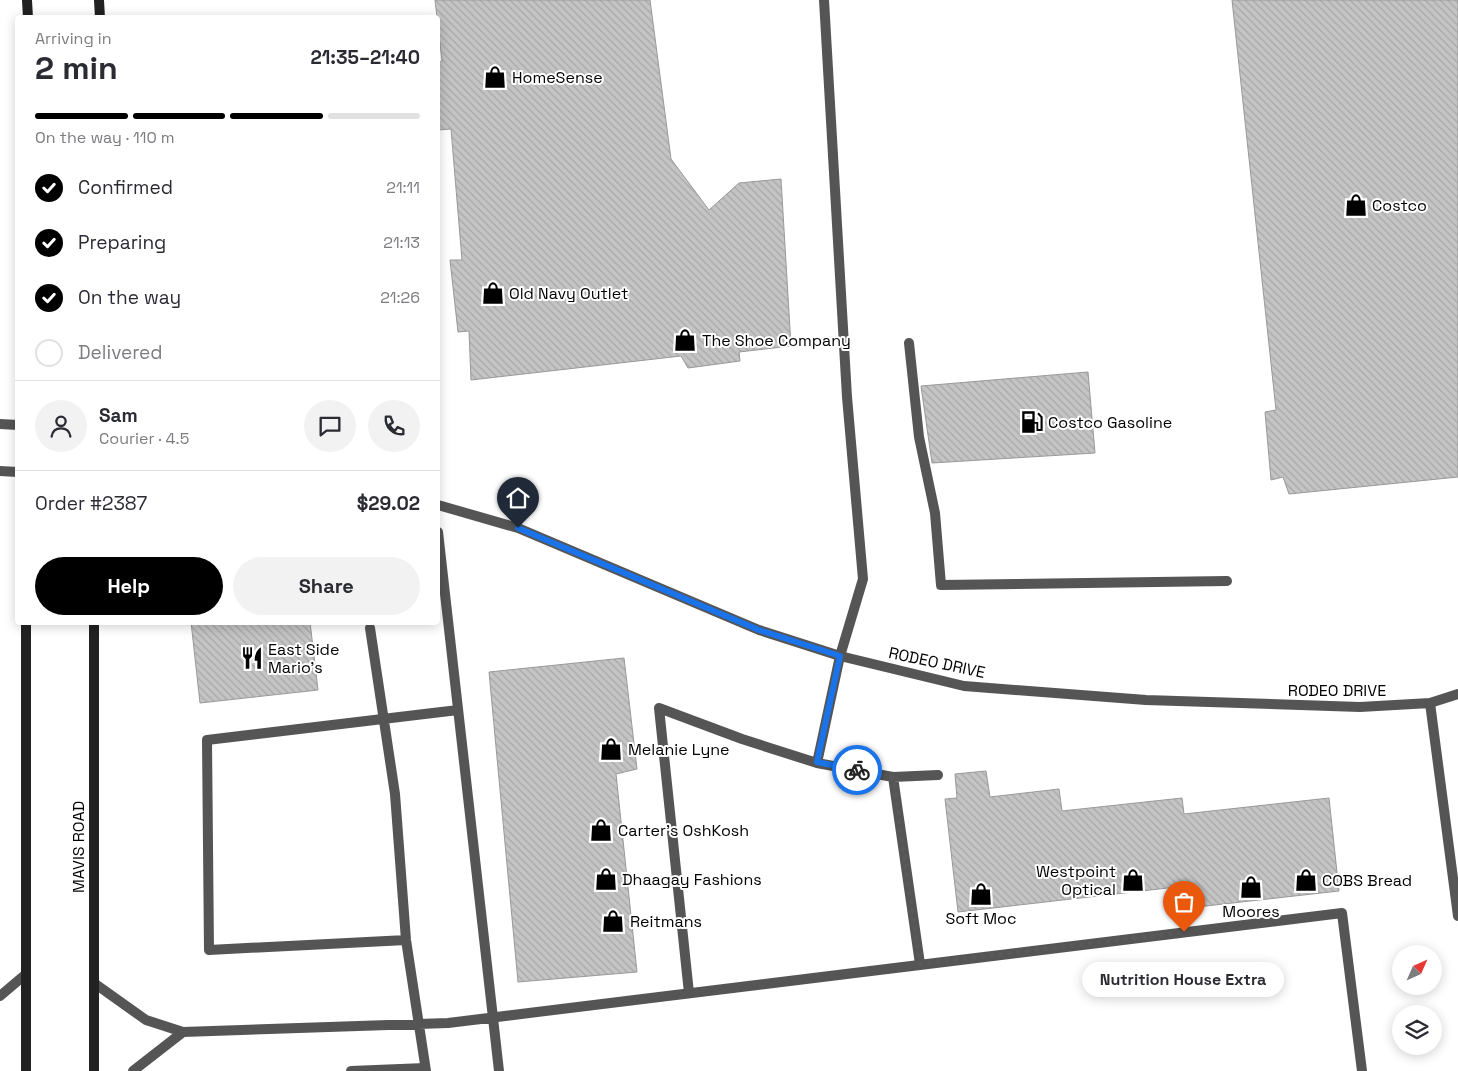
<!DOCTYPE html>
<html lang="en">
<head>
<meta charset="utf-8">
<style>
	:root { --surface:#fff; --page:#f2f2f3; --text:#2b2b33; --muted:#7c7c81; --line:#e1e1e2; --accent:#000 }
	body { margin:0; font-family:"Space Grotesk",sans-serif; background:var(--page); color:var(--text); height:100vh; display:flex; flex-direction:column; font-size:19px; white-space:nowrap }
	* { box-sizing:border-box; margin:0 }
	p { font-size:16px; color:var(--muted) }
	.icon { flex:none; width:28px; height:28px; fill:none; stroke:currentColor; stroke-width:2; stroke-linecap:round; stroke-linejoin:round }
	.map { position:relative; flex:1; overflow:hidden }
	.panel { position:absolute; left:15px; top:15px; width:425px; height:610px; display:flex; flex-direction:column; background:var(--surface); border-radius:5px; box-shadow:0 2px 12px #0003 }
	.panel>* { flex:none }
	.needle { width:32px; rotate:45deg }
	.tools { position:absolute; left:1392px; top:945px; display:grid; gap:10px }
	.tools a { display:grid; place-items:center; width:50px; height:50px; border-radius:50%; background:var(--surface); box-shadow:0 2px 12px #0003; font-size:25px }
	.pin { position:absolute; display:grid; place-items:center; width:42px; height:42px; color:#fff; margin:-51px -21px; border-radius:50% 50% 50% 0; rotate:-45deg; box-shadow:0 0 5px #0007 }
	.pin .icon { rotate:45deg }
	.courier { position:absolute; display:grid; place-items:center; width:50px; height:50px; margin:-25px; border:4px solid #1a73e8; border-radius:50%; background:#fff; color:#222; box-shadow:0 1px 6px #0007 }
	.bubble { position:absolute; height:35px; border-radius:18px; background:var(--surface); box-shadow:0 2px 12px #0003; font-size:16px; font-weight:700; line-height:35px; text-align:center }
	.overview em { font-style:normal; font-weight:700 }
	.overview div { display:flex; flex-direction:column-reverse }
	.overview { display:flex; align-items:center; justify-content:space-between; height:85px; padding:0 20px }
	h1 { font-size:32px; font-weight:700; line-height:38px }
	.bar { display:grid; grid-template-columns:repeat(4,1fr); gap:8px 5px; align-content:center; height:60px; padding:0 20px }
	.bar i { height:6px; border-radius:4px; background:var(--line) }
	.bar .selected { background:var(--accent) }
	.bar p { grid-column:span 4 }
	.line { display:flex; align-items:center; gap:12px; padding:0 20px; border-top:1px solid var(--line) }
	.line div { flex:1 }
	.round { display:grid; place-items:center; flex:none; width:52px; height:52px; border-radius:26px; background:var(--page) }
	ol { padding:0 20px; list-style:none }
	li { display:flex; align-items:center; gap:15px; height:55px }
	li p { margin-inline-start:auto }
	li .icon { padding:5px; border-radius:50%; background:var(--accent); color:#fff; stroke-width:4 }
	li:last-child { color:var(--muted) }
	li i { width:28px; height:28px; border:2px solid var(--line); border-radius:50% }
	.action { display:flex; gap:10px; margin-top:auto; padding:10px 20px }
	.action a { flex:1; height:58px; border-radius:30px; background:var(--accent); color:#fff; font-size:20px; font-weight:700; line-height:58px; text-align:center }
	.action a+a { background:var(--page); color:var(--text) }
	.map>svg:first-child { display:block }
	.building { fill:url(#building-back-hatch); stroke:#999 }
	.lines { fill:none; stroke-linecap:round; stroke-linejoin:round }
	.service { stroke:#555; stroke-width:10 }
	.minor { stroke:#555; stroke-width:10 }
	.secondary { stroke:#222; stroke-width:10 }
	.done { stroke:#595959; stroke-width:5; stroke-dasharray:0 9 }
	.route { stroke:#1a73e8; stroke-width:6 }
	.labels { text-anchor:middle; stroke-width:4; stroke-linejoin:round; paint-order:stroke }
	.poi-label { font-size:16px; fill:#000; stroke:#fff; text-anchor:start }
	.street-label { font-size:16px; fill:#000; stroke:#fff }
</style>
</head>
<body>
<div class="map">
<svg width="1458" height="1071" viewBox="0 0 1458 1071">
	<defs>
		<pattern id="building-back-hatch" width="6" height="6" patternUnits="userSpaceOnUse" patternTransform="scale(1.25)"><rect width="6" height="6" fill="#c4c4c4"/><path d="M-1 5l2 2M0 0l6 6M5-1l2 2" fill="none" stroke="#a7a7a7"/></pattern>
	</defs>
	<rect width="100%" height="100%" fill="#fff"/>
	<path class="building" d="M435,0H650L671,159L709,210L739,183L781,179L791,346L739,352L740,361L688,368L681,356L471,380L469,331L458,332L450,260H462L451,129L438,130V63L442,61Z
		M1232,0H1458V477L1289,494L1283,477L1271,480L1265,412L1276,410Z
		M1088,372L1095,453L932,463L921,386Z
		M191,622H310L318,690L200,703Z
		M624,658L637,769L616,774L637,972L518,982L489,672Z
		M986,771L990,797L1059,789L1062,811L1182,798L1184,814L1329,798L1339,891L1197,907L1194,885L958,912L945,799L957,798L955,774Z"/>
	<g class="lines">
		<path class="service" d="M909,343L919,437L935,513L941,585L1227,581
			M438,532L499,1071
			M370,628L395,794L406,940L426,1071
			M817,763L840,656L863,579L847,397L824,0
			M893,777L920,964
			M406,940L209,950L207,740L458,710
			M94,983L146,1020L183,1032L448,1023L1342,913L1362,1071
			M689,993L659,708L742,739L817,763L893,777L938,775
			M0,996L26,974
			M133,1071L183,1032
			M351,1071L425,1068"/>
		<path class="minor" d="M0,424L18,425
			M0,471L18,472
			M438,505L518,528L759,630L840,656L964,686L1146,700L1360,707L1430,703L1458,694
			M1430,703L1458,916"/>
		<path class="secondary" d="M27,0L28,18
			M99,0L100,18
			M26,622V1071
			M94,1071V622"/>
	</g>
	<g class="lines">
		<path class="done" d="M857,770L893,778L920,964L1184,932"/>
		<path class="route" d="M518,528L759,630L840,656L817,762L857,770"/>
	</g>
	<defs>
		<symbol id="shop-bare" viewBox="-9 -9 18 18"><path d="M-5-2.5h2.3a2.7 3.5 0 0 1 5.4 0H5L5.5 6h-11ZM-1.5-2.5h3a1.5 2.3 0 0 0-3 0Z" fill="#000" stroke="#fff" stroke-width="2.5" paint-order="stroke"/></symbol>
		<symbol id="fuel-bare" viewBox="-9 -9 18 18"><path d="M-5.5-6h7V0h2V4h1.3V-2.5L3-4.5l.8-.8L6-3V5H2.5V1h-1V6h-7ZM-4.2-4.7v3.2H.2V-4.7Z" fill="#000" stroke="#fff" stroke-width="2.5" paint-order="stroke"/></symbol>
		<symbol id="restaurant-bare" viewBox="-9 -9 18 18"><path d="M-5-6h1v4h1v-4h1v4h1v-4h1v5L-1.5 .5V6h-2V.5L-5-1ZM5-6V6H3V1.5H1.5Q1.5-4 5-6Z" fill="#000" stroke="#fff" stroke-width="2.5" paint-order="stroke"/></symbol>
	</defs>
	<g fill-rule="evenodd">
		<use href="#shop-bare" x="479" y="61" width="32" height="32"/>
		<use href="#shop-bare" x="1340" y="189" width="32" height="32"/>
		<use href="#shop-bare" x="477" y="277" width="32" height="32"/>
		<use href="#shop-bare" x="669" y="324" width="32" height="32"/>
		<use href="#fuel-bare" x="1016" y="406" width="32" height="32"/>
		<use href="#restaurant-bare" x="236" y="642" width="32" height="32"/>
		<use href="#shop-bare" x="595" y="733" width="32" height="32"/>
		<use href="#shop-bare" x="585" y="814" width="32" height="32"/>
		<use href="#shop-bare" x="590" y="863" width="32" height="32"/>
		<use href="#shop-bare" x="1117" y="864" width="32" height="32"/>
		<use href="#shop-bare" x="1290" y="864" width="32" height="32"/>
		<use href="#shop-bare" x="1235" y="871" width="32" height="32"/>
		<use href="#shop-bare" x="965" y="878" width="32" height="32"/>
		<use href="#shop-bare" x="597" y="905" width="32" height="32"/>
	</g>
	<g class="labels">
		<g class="poi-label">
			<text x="512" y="83">HomeSense</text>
			<text x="1372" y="211">Costco</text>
			<text x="509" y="299">Old Navy Outlet</text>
			<text x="702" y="346">The Shoe Company</text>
			<text x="1048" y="428">Costco Gasoline</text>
			<text x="268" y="655">East Side<tspan x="268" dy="18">Mario's</tspan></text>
			<text x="628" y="755">Melanie Lyne</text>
			<text x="618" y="836">Carter's OshKosh</text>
			<text x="1116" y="877" text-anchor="end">Westpoint<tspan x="1116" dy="18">Optical</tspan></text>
			<text x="622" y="885">Dhaagay Fashions</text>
			<text x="1322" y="886">COBS Bread</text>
			<text x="1251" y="917" text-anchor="middle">Moores</text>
			<text x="981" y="924" text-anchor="middle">Soft Moc</text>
			<text x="630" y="927">Reitmans</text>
		</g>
		<g class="street-label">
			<text transform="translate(937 662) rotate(12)" y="6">RODEO DRIVE</text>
			<text x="1337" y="696">RODEO DRIVE</text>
			<text transform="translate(78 847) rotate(-90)" y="6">MAVIS ROAD</text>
		</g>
	</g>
</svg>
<div class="tools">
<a><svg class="needle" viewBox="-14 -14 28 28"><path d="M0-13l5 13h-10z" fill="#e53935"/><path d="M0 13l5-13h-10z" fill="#7c7c81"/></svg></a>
<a><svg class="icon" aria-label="layers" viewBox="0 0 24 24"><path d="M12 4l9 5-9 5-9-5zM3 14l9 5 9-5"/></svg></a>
</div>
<div class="pin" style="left:1184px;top:932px;background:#ea580c"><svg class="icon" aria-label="bag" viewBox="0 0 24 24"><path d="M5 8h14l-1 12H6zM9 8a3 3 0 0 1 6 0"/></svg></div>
<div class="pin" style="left:518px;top:528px;background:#1f2937"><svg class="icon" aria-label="home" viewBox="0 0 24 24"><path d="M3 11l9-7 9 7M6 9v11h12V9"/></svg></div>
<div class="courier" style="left:857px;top:770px"><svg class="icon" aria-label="bike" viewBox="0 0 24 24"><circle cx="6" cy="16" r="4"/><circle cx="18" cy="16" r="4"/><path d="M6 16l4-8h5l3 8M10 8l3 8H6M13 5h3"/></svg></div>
<div class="bubble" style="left:1082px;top:962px;width:202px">Nutrition House Extra</div>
<section class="panel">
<div class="overview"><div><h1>2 min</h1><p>Arriving in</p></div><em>21:35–21:40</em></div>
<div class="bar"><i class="selected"></i><i class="selected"></i><i class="selected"></i><i></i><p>On the way · 110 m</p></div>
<ol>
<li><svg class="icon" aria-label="check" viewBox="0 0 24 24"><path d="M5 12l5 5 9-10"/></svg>Confirmed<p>21:11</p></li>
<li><svg class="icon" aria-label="check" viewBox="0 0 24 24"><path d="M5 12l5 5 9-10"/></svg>Preparing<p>21:13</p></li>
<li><svg class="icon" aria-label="check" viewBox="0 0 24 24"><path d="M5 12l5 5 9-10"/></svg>On the way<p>21:26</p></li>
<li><i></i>Delivered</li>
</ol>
<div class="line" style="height:90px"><a class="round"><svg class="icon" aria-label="person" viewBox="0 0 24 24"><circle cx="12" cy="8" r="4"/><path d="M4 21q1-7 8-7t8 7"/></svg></a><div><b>Sam</b><p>Courier · 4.5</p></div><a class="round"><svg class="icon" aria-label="chat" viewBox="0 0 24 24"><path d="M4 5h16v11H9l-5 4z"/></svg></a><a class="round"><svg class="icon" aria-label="phone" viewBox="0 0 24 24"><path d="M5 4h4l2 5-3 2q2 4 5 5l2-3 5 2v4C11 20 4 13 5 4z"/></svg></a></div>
<div class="line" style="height:65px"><div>Order #2387</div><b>$29.02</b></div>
<div class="action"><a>Help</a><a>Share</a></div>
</section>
</div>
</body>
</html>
